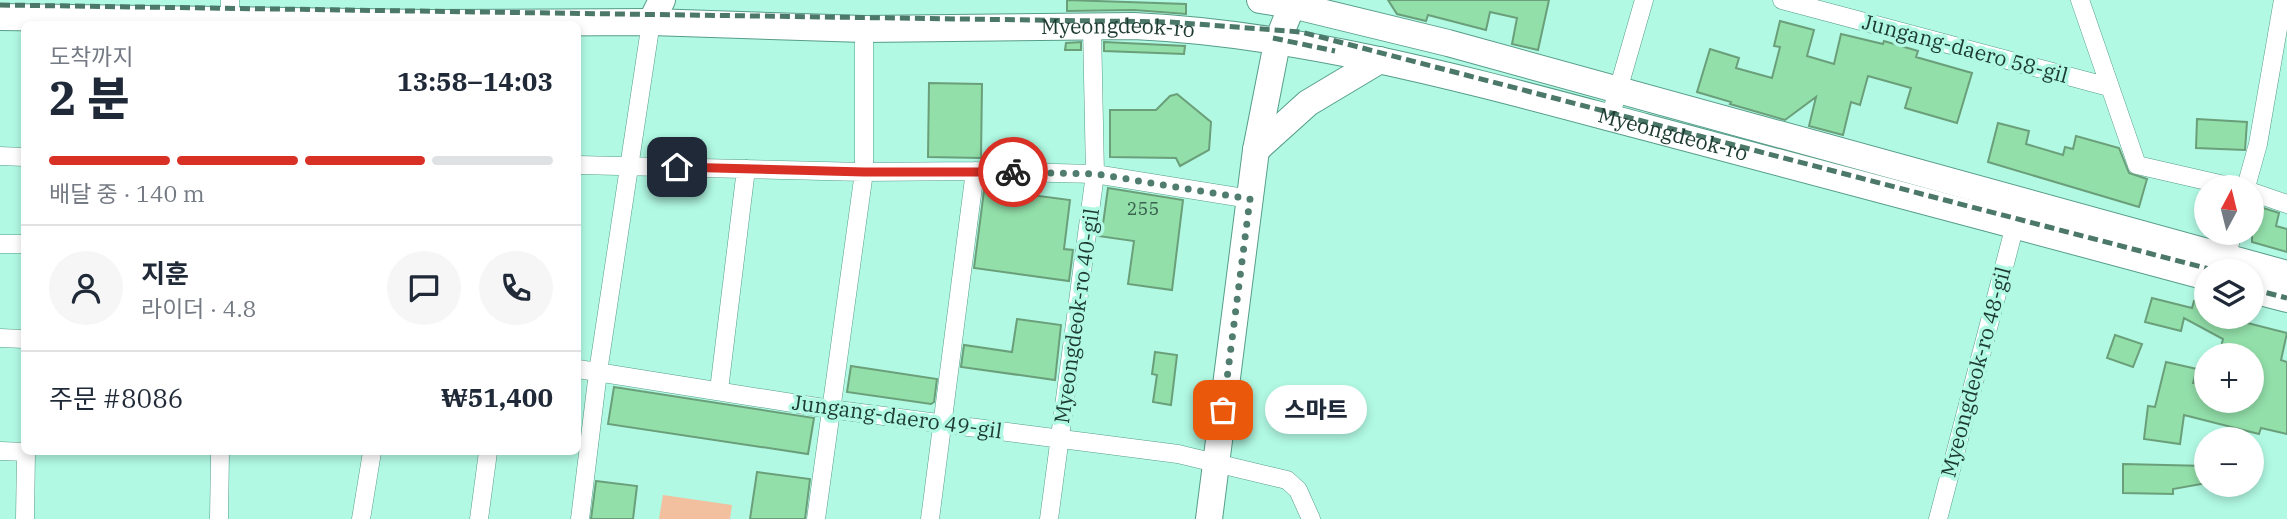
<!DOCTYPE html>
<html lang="ko">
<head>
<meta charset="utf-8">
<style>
	:root { --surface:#fff; --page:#f6f6f7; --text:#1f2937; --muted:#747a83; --line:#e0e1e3; --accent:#d93025 }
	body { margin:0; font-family:"IBM Plex Serif","Noto Sans KR",serif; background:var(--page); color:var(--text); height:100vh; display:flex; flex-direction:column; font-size:26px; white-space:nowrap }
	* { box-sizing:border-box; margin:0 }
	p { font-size:23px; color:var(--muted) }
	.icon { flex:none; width:38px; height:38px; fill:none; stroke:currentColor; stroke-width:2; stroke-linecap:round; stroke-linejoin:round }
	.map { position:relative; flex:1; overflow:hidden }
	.details { position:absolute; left:21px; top:21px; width:560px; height:434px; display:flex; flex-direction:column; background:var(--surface); border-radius:10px; box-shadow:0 4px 10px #0003 }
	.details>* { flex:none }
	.needle { width:46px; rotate:7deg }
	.tools { position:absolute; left:2194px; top:175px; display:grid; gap:14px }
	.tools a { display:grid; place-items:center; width:70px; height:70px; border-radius:50%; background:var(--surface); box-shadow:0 4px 10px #0003; font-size:35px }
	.pin { position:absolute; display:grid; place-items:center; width:60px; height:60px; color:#fff; margin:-30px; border-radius:14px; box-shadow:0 4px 10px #0006 }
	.courier { position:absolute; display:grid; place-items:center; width:70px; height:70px; margin:-35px; border:5px solid #d93025; border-radius:50%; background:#fff; color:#222; box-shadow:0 2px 9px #0007 }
	.bubble { position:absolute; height:49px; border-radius:24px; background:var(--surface); box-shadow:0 4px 10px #0003; font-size:23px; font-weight:800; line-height:49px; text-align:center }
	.headline em { font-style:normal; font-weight:800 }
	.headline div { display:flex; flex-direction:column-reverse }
	.headline { display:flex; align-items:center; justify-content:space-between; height:119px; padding:0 28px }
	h1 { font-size:46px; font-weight:800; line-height:52px }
	.bar { display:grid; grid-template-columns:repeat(4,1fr); gap:10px 7px; align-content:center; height:84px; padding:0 28px }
	.bar i { height:9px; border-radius:5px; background:var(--line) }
	.bar .current { background:var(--accent) }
	.bar p { grid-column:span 4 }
	.line { display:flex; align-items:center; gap:18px; padding:0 28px; border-top:2px solid var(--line) }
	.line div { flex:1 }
	.round { display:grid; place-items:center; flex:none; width:74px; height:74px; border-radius:37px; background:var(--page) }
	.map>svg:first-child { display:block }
	.green { fill:#f2bf9f }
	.building { fill:#92dfa9; stroke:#6a9f7a; stroke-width:2 }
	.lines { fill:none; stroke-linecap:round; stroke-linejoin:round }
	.street-casing { stroke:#569d89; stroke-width:19 }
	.secondary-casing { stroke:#569d89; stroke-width:28 }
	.street { stroke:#fff; stroke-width:18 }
	.secondary { stroke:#fff; stroke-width:26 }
	.rail { stroke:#4c786a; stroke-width:5; stroke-dasharray:10 5; stroke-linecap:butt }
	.done { stroke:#507d6f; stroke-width:7; stroke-dasharray:0 12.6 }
	.route { stroke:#d93025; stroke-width:9 }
	.labels { text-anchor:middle; stroke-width:7; stroke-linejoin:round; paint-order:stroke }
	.number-label { font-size:18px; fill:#3a634f }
	.street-label { font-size:21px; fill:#1c3a31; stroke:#b1f9e3 }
</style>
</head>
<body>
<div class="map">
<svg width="2287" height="519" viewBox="0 0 2287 519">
	<rect width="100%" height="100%" fill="#b1f9e3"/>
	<path class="green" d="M663,495L732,505L730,519H659Z"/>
	<path class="building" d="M1067,0L1186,4V14L1134,10L1067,11Z
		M1388,0H1549L1538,50L1512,44L1517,18L1490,12L1486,30L1428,15L1426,21L1397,14Z
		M1780,21L1814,30L1807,56L1834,64L1841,34L1883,44L1884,41L1918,51L1916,57L1972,73L1957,123L1905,108L1911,88L1868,76L1860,105L1851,102L1843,135L1809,126L1816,97L1785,120L1730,104L1731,102L1697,92L1710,49L1739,58L1736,68L1772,78L1780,47L1774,46Z
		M1081,42V50H1065L1066,43Z
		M1104,42L1185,46L1184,54L1104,51Z
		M929,83L982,84L981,158L928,157Z
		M1177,94L1211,122L1209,150L1180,166L1176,158L1110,157V110H1156L1170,96Z
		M2197,119L2247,122L2245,150L2196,148Z
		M1998,123L2029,131L2026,144L2063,155L2065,147L2073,149L2076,136L2119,148L2129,173L2147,179L2139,207L1988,162Z
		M985,183H1010L1009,192L1070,200L1064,249L1073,250L1069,281L974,268Z
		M1108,188L1183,200L1172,290L1128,284L1134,241L1098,236L1100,223L1103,224Z
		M2257,206L2279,213L2276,226L2287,229V252L2252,242V209L2256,210Z
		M2152,298L2192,308L2194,301L2207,304V317H2224L2287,333L2281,360L2287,362V434L2261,428L2259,434L2184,415L2180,444L2144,439L2148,406L2155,407L2166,362L2197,369L2193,383L2207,386V401H2252V355H2219L2223,339L2184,318L2181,331L2145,322Z
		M1017,319L1061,325L1055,380L961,367L964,345L1012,352Z
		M2115,335L2142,344L2133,367L2107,358Z
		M1155,352L1177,355L1171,405L1153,402L1157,375L1152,374Z
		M851,366L937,379L934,402L931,404L847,392Z
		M614,387L814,418L808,454L608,424Z
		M2123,464L2207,466V483L2173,489V494L2123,493Z
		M757,472L810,479L805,519H750Z
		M596,481L637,486L633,519H591Z"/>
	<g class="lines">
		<defs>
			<path id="street" d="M230,0V24
				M1782,0L2109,87
				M2080,0L2137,165L2233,187
				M1610,118L1644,0
				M0,156L24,157
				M578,165L864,172L975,171L1095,174L1250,199
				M2246,187L2258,144L2283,0
				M2252,192L2287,204
				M0,244H24
				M2226,257L2233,233
				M0,338L24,339
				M578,369L830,409L1178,454L1287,480L1298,490L1311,519
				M719,390L746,169
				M0,451L26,452
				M25,519L26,452
				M219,519L220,452
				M361,519L372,452
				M479,519L488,452
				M580,519L598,372L651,22
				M816,519L864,172V29
				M930,519L975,171
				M1049,519L1095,174L1092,27
				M1938,519L2015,225"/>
			<g id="secondary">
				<path d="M1260,0L1292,5L1448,43L2287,274"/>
				<path id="s1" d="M0,17L425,23L651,22L864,29L1134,26C1308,34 1478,83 1645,127C1832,177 2020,226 2207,277"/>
				<path d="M651,22L662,0"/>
				<path d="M1256,150L1308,103L1380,60"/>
				<path d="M2252,290L2287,299"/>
				<path d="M1209,519L1256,150L1277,43L1294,0"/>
			</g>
		</defs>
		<use href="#street" class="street-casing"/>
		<use href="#secondary" class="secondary-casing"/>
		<use href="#street" class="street"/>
		<use href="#secondary" class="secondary"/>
		<path class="rail" d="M0,5L1169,22L1301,32L2217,271
			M1273,38L1335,51
			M2252,289L2287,298"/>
	</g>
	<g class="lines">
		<path class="done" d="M1013,172L1096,174L1250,199L1223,410"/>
		<path class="route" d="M677,167L864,172H1013"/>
	</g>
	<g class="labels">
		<g class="number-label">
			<text x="1143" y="215">255</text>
		</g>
		<g class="street-label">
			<text dy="7" stroke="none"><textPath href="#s1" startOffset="1118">Myeongdeok-ro</textPath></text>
			<text transform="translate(1965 49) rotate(15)" y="7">Jungang-daero 58-gil</text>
			<text dy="7" stroke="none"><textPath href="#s1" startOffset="1685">Myeongdeok-ro</textPath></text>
			<text transform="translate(1077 316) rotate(-82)" y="7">Myeongdeok-ro 40-gil</text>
			<text transform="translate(1976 372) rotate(-75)" y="7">Myeongdeok-ro 48-gil</text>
			<text transform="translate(897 417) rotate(8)" y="7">Jungang-daero 49-gil</text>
		</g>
	</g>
</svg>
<div class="tools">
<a><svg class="needle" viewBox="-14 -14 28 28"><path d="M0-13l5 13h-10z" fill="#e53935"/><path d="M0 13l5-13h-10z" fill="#747a83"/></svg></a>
<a><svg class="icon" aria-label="layers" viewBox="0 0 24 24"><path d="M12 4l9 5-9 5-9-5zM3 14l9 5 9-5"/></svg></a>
<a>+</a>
<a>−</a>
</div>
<div class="pin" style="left:1223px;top:410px;background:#ea580c"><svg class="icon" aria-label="bag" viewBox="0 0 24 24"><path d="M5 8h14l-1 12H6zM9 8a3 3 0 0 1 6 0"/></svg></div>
<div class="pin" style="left:677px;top:167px;background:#1f2937"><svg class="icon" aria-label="home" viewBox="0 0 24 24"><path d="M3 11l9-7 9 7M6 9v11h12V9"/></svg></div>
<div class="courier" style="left:1013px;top:172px"><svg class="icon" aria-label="bike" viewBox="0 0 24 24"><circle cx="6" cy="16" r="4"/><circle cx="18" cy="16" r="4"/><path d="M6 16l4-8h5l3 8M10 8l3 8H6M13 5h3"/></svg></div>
<div class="bubble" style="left:1265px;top:385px;width:102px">스마트</div>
<section class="details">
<div class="headline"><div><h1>2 분</h1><p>도착까지</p></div><em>13:58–14:03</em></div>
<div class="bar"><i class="current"></i><i class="current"></i><i class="current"></i><i></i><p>배달 중 · 140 m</p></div>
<div class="line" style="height:126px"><a class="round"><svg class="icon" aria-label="person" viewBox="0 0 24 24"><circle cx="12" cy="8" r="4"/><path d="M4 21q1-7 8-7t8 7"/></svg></a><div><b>지훈</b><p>라이더 · 4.8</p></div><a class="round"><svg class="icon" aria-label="chat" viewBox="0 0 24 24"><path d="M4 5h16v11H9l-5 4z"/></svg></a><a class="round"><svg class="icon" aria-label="phone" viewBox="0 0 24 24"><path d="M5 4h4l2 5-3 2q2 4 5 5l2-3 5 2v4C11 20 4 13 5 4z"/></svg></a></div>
<div class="line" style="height:91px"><div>주문 #8086</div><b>₩51,400</b></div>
</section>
</div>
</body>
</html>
